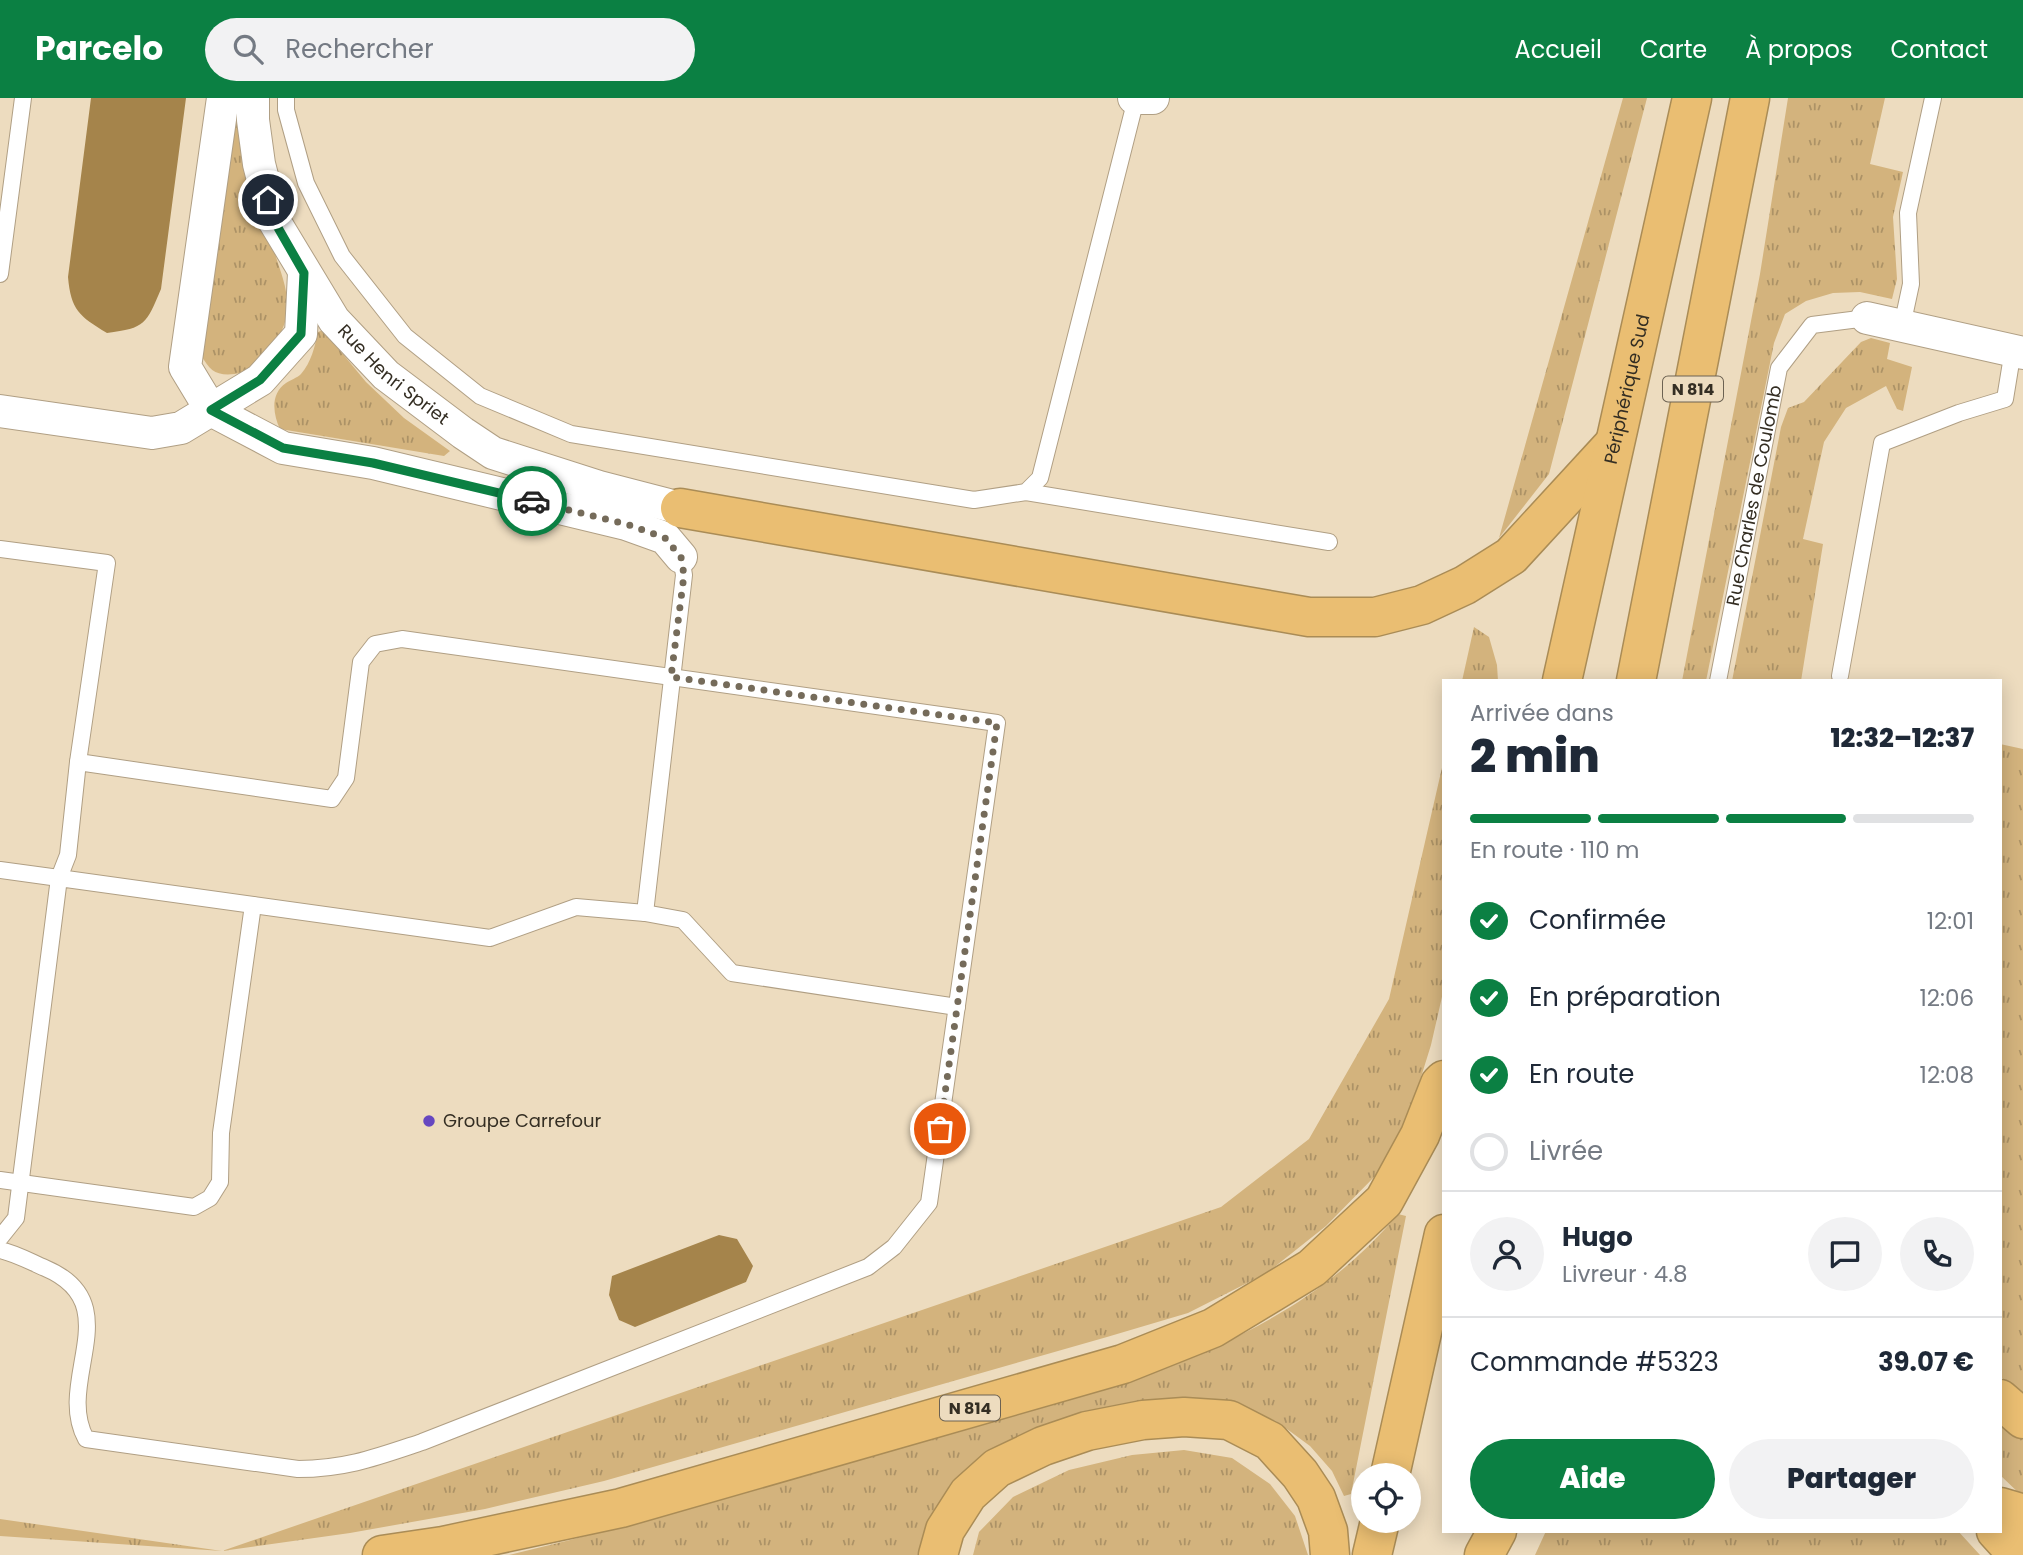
<!DOCTYPE html>
<html lang="fr">
<head>
<meta charset="utf-8">
<style>
	:root { --surface:#fff; --page:#f2f2f3; --text:#1f2937; --muted:#747a83; --line:#e0e1e3; --accent:#0b8043 }
	body { margin:0; font-family:Poppins,sans-serif; background:var(--page); color:var(--text); height:100vh; display:flex; flex-direction:column; font-size:26px; white-space:nowrap }
	* { box-sizing:border-box; margin:0 }
	p { font-size:23px; color:var(--muted) }
	.icon { flex:none; width:38px; height:38px; fill:none; stroke:currentColor; stroke-width:2; stroke-linecap:round; stroke-linejoin:round }
	.map { position:relative; flex:1; overflow:hidden }
	.side { position:absolute; left:1442px; top:581px; width:560px; height:854px; display:flex; flex-direction:column; background:var(--surface); border-radius:0px; box-shadow:0 4px 18px #0003 }
	.side>* { flex:none }
	.buttons { position:absolute; left:1351px; top:1365px; display:grid; gap:14px }
	.buttons a { display:grid; place-items:center; width:70px; height:70px; border-radius:50%; background:var(--surface); box-shadow:0 4px 18px #0003; font-size:35px }
	.pin { position:absolute; display:grid; place-items:center; width:60px; height:60px; color:#fff; margin:-30px; border:4px solid #fff; border-radius:50%; box-shadow:0 2px 7px #0007 }
	.courier { position:absolute; display:grid; place-items:center; width:70px; height:70px; margin:-35px; border:5px solid #0b8043; border-radius:50%; background:#fff; color:#222; box-shadow:0 2px 9px #0007 }
	.head em { font-style:normal; font-weight:800 }
	.head div { display:flex; flex-direction:column-reverse }
	.head { display:flex; align-items:center; justify-content:space-between; height:119px; padding:0 28px }
	h1 { font-size:46px; font-weight:800; line-height:52px }
	.bar { display:grid; grid-template-columns:repeat(4,1fr); gap:10px 7px; align-content:center; height:84px; padding:0 28px }
	.bar i { height:9px; border-radius:5px; background:var(--line) }
	.bar .on { background:var(--accent) }
	.bar p { grid-column:span 4 }
	.line { display:flex; align-items:center; gap:18px; padding:0 28px; border-top:2px solid var(--line) }
	.line div { flex:1 }
	.round { display:grid; place-items:center; flex:none; width:74px; height:74px; border-radius:37px; background:var(--page) }
	ol { padding:0 28px; list-style:none }
	li { display:flex; align-items:center; gap:21px; height:77px }
	li p { margin-inline-start:auto }
	li .icon { padding:7px; border-radius:50%; background:var(--accent); color:#fff; stroke-width:4 }
	li:last-child { color:var(--muted) }
	li i { width:38px; height:38px; border:4px solid var(--line); border-radius:50% }
	.action { display:flex; gap:14px; margin-top:auto; padding:14px 28px }
	.action a { flex:1; height:80px; border-radius:42px; background:var(--accent); color:#fff; font-size:28px; font-weight:800; line-height:80px; text-align:center }
	.action a+a { background:var(--page); color:var(--text) }
	header { display:flex; align-items:center; gap:42px; box-sizing:border-box; height:98px; padding:0 35px; background:var(--accent); color:#fff }
	header strong { font-size:33px }
	nav { display:flex; gap:38px; margin-inline-start:auto; font-size:24px }
	.search { width:490px; height:63px; background:var(--page); display:flex; align-items:center; gap:18px; box-sizing:border-box; padding:0 24px; border-radius:38px; color:var(--muted); font-size:26px }
	.map>svg:first-child { display:block }
	.grass { fill:url(#grass-tufts) }
	.water { fill:#a5844b }
	.lines { fill:none; stroke-linecap:round; stroke-linejoin:round }
	.lane-casing { stroke:#b09f84; stroke-width:18 }
	.street-casing { stroke:#b09f84; stroke-width:34 }
	.highway-casing { stroke:#aa8c56; stroke-width:41 }
	.lane { stroke:#fff; stroke-width:16 }
	.street { stroke:#fff; stroke-width:32 }
	.highway { stroke:#eabe72; stroke-width:38 }
	.done { stroke:#756b5a; stroke-width:7; stroke-dasharray:0 12.6 }
	.route { stroke:#0b8043; stroke-width:9 }
	.poi-dot { fill:#6647c0; stroke:#eddcbf; stroke-width:2.5 }
	.labels { text-anchor:middle; stroke-width:5; stroke-linejoin:round; paint-order:stroke }
	.shield { fill:#eddcbf; stroke:#6c6252; stroke-width:2 }
	.shield-label { font-size:16px; font-weight:bold; fill:#342e23 }
	.street-label { font-size:18px; fill:#342e23; stroke:#eddcbf }
	.poi-label { font-size:18px; fill:#342e23; stroke:#eddcbf; text-anchor:start }
</style>
</head>
<body>
<header>
<strong>Parcelo</strong>
<div class="search"><svg class="icon" aria-label="search" viewBox="0 0 24 24"><circle cx="10" cy="10" r="6"/><path d="M15 15l6 6"/></svg>Rechercher</div>
<nav><a>Accueil</a><a>Carte</a><a>À propos</a><a>Contact</a></nav>
</header>
<div class="map">
<svg width="2023" height="1457" viewBox="0 0 2023 1457">
	<defs>
		<pattern id="grass-tufts" width="24" height="20" patternUnits="userSpaceOnUse" patternTransform="scale(1.75)"><rect width="24" height="20" fill="#d3b37d"/><path d="M3 7l-1-3M5 7V3M7 7l1-3M15 17l-1-3M17 17v-4M19 17l1-3" fill="none" stroke="#ac9266"/></pattern>
	</defs>
	<rect width="100%" height="100%" fill="#eddcbf"/>
	<path class="grass" d="M231,0H240C251,50 260,103 274,152C280,174 289,191 287,214C285,238 259,272 235,276C216,278 210,273 201,257Z
		M1623,0H1647L1549,376L1499,440Z
		M1788,0H1885L1870,66L1903,74L1893,119L1897,181L1892,201L1860,194L1833,195L1806,203L1785,216L1774,245L1706,583H1682L1760,176Z
		M323,232L366,284L404,320L450,353L444,358L280,331C273,316 270,296 286,285C290,282 297,280 301,276C311,265 315,248 318,234Z
		M1871,240L1890,245L1887,261L1912,269L1903,313L1897,311L1886,288L1846,310L1824,344L1803,441L1823,446L1801,583H1732L1781,329L1788,310L1804,304L1861,244Z
		M1474,529L1489,539L1497,567L1498,583H1462Z
		M2000,646L2023,651V1300L2000,1278Z
		M1444,661V890L1431,947L1407,1024L1381,1072L1326,1128L1267,1175L1188,1215L1107,1239L604,1383L485,1411L350,1435L222,1453L0,1438V1421L222,1453L1221,1109L1309,1041L1389,901Z
		M1398,1116L1406,1118L1351,1396L1344,1398L1332,1373L1310,1348L1276,1323L1235,1308L983,1360L951,1385L927,1426L918,1457H509C643,1425 775,1386 907,1346C1079,1295 1277,1262 1398,1116Z
		M2000,1322L2023,1341V1399L2000,1377Z
		M1184,1352L1232,1360L1270,1386L1295,1418L1308,1457H973L979,1434L1013,1399L1069,1372L1132,1357Z
		M1546,1433H1958L1980,1457H1535Z"/>
	<path class="water" d="M91,0H186L161,191C146,226 146,230 107,235C79,218 71,212 68,179Z
		M719,1137L737,1141L753,1168L746,1184L635,1229L619,1222L609,1197L612,1178Z"/>
	<g class="lines">
		<defs>
			<g id="lane">
				<path d="M286,0V12L306,85L342,158L405,238L480,298L571,336L974,402L1026,394L1040,380L1136,1"/>
				<path d="M0,176L23,0"/>
				<path d="M1902,228L1911,186L1908,115L1933,0"/>
				<path d="M1026,394L1329,444"/>
				<path d="M0,451L107,465L78,664"/>
				<path d="M1840,578L1882,345L1959,315L2005,301L2013,252"/>
				<path id="s1" d="M1718,583L1779,270L1812,227L1867,220"/>
				<path d="M0,772L59,780L68,757L78,664L332,701L346,680L361,564L375,546L402,541L997,625L929,1105L894,1149L868,1169L422,1344C377,1359 346,1371 298,1371L86,1341C54,1283 130,1206 45,1170C31,1164 15,1155 0,1152"/>
				<path d="M645,815L684,477L681,459"/>
				<path d="M0,1082L194,1109L210,1100L220,1084L221,1035L253,807"/>
				<path d="M0,1140L16,1120L59,780L490,840L576,809L645,815L683,822L732,875L957,909"/>
			</g>
			<g id="street">
				<path id="s2" d="M253,0V22L259,66L273,121L334,222L386,277L463,335L493,355L599,389L680,410"/>
				<path d="M1134,0H1153"/>
				<path d="M1867,220L2023,255"/>
				<path d="M211,312L283,350L373,365L626,426L665,440L681,459"/>
				<path d="M211,312L185,269L223,0"/>
				<path d="M0,313L152,335L181,330L260,282L301,236L304,175"/>
			</g>
			<g id="highway">
				<path d="M680,410L1309,519H1375L1422,507L1465,487L1511,458L1614,346"/>
				<path id="s3" d="M1562,583L1692,0"/>
				<path d="M1636,583L1750,0"/>
				<path d="M2000,1301L2023,1321"/>
				<path d="M1390,1377L1444,1136"/>
				<path d="M2000,1409L2017,1414L2023,1420"/>
				<path d="M1996,1433L2018,1457"/>
				<path d="M382,1457L443,1448L621,1410L1123,1266L1213,1230L1312,1170L1384,1103L1420,1037L1440,986L1444,982"/>
				<path d="M938,1457L945,1432L968,1396L997,1370L1043,1348L1087,1333L1143,1322L1184,1319L1229,1322L1270,1343L1300,1376L1316,1400L1328,1433L1330,1457"/>
				<path d="M1372,1457L1380,1423"/>
				<path d="M1484,1457L1497,1433"/>
			</g>
		</defs>
		<use href="#lane" class="lane-casing"/>
		<use href="#street" class="street-casing"/>
		<use href="#highway" class="highway-casing"/>
		<use href="#lane" class="lane"/>
		<use href="#street" class="street"/>
		<use href="#highway" class="highway"/>
	</g>
	<g class="lines">
		<path class="done" d="M532,403L626,426L665,440L681,459L684,477L671,579L997,625L940,1031"/>
		<path class="route" d="M268,102L273,121L304,175L301,236L260,282L211,312L283,350L373,365L532,403"/>
	</g>
	<circle class="poi-dot" cx="429" cy="1023" r="7"/>
	<g class="labels">
		<g class="shield">
			<rect x="1663" y="278.5" width="60" height="25" rx="5"/>
			<rect x="940" y="1297.5" width="60" height="25" rx="5"/>
		</g>
		<g class="shield-label">
			<text x="1693" y="297">N 814</text>
			<text x="970" y="1316">N 814</text>
		</g>
		<g class="street-label">
			<text dy="6" stroke="none"><textPath href="#s2" startOffset="322">Rue Henri Spriet</textPath></text>
			<text dy="6" stroke="none"><textPath href="#s3" startOffset="299">Périphérique Sud</textPath></text>
			<text dy="6" stroke="none"><textPath href="#s1" startOffset="189">Rue Charles de Coulomb</textPath></text>
		</g>
		<g class="poi-label">
			<text x="443" y="1029">Groupe Carrefour</text>
		</g>
	</g>
</svg>
<div class="buttons">
<a><svg class="icon" aria-label="locate" viewBox="0 0 24 24"><circle cx="12" cy="12" r="6"/><path d="M12 2v4M12 18v4M2 12h4M18 12h4"/></svg></a>
</div>
<div class="pin" style="left:940px;top:1031px;background:#ea580c"><svg class="icon" aria-label="bag" viewBox="0 0 24 24"><path d="M5 8h14l-1 12H6zM9 8a3 3 0 0 1 6 0"/></svg></div>
<div class="pin" style="left:268px;top:102px;background:#1f2937"><svg class="icon" aria-label="home" viewBox="0 0 24 24"><path d="M3 11l9-7 9 7M6 9v11h12V9"/></svg></div>
<div class="courier" style="left:532px;top:403px"><svg class="icon" aria-label="car" viewBox="0 0 24 24"><path d="M5 17H2v-5l4-1 3-4h7l3 4 3 1v5h-3M9 17h6M6 11h13"/><circle cx="7" cy="17" r="2"/><circle cx="17" cy="17" r="2"/></svg></div>
<section class="side">
<div class="head"><div><h1>2 min</h1><p>Arrivée dans</p></div><em>12:32–12:37</em></div>
<div class="bar"><i class="on"></i><i class="on"></i><i class="on"></i><i></i><p>En route · 110 m</p></div>
<ol>
<li><svg class="icon" aria-label="check" viewBox="0 0 24 24"><path d="M5 12l5 5 9-10"/></svg>Confirmée<p>12:01</p></li>
<li><svg class="icon" aria-label="check" viewBox="0 0 24 24"><path d="M5 12l5 5 9-10"/></svg>En préparation<p>12:06</p></li>
<li><svg class="icon" aria-label="check" viewBox="0 0 24 24"><path d="M5 12l5 5 9-10"/></svg>En route<p>12:08</p></li>
<li><i></i>Livrée</li>
</ol>
<div class="line" style="height:126px"><a class="round"><svg class="icon" aria-label="person" viewBox="0 0 24 24"><circle cx="12" cy="8" r="4"/><path d="M4 21q1-7 8-7t8 7"/></svg></a><div><b>Hugo</b><p>Livreur · 4.8</p></div><a class="round"><svg class="icon" aria-label="chat" viewBox="0 0 24 24"><path d="M4 5h16v11H9l-5 4z"/></svg></a><a class="round"><svg class="icon" aria-label="phone" viewBox="0 0 24 24"><path d="M5 4h4l2 5-3 2q2 4 5 5l2-3 5 2v4C11 20 4 13 5 4z"/></svg></a></div>
<div class="line" style="height:91px"><div>Commande #5323</div><b>39.07 €</b></div>
<div class="action"><a>Aide</a><a>Partager</a></div>
</section>
</div>
</body>
</html>
